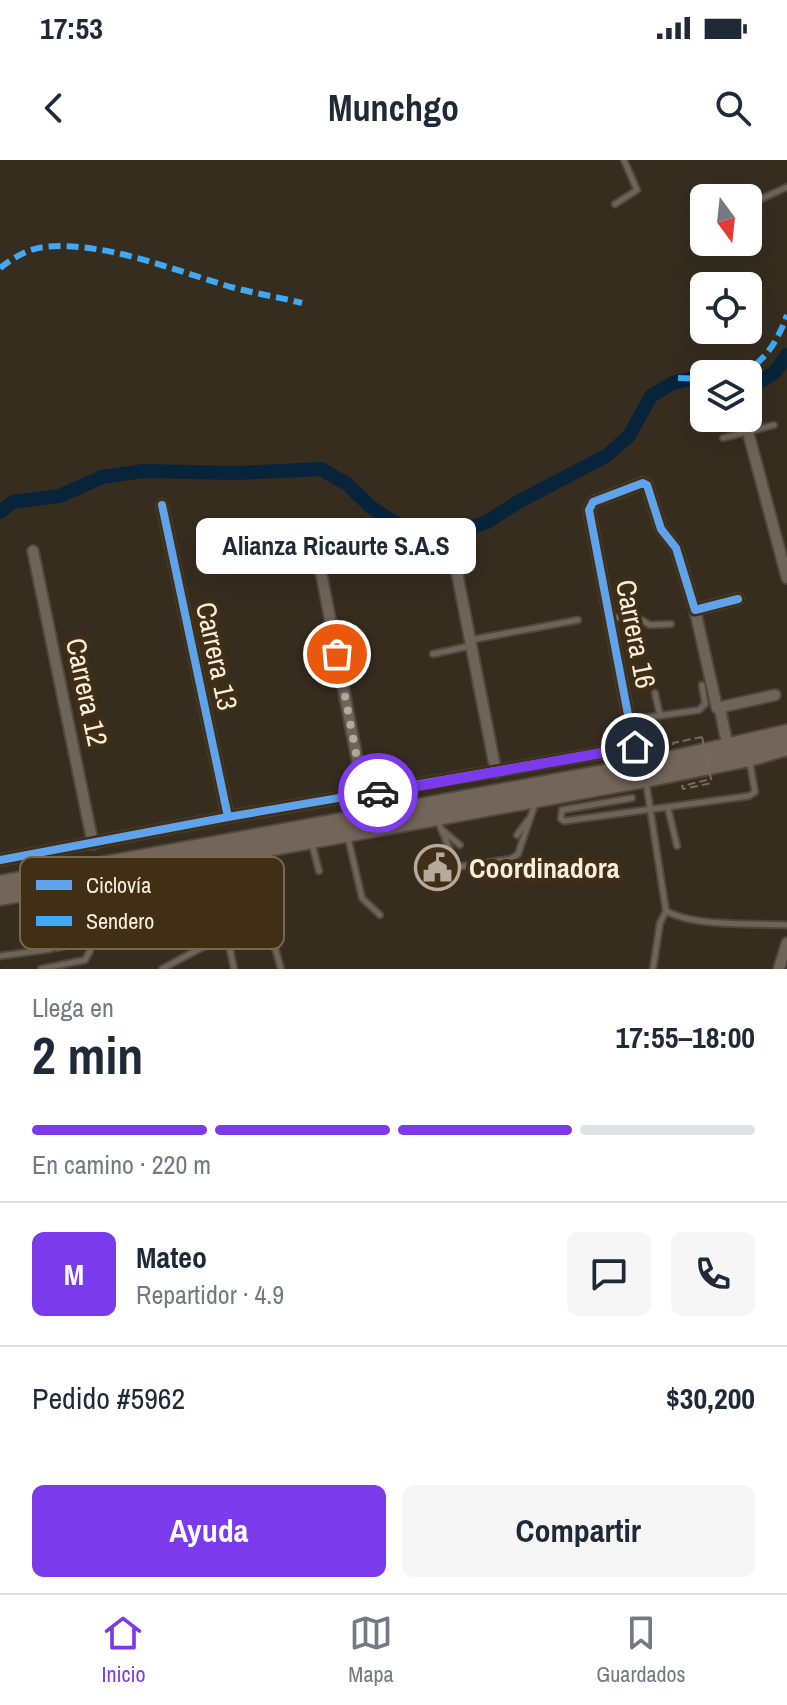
<!DOCTYPE html>
<html lang="es">
<head>
<meta charset="utf-8">
<style>
	:root { --surface:#fff; --page:#f6f6f7; --text:#1f2937; --muted:#747a83; --line:#e0e1e3; --accent:#7c3aed }
	body { margin:0; font-family:"Archivo Narrow",sans-serif; background:var(--page); color:var(--text); height:100vh; display:flex; flex-direction:column; font-size:30px; white-space:nowrap }
	* { box-sizing:border-box; margin:0 }
	p { font-size:26px; color:var(--muted) }
	.icon { flex:none; width:44px; height:44px; fill:none; stroke:currentColor; stroke-width:2; stroke-linecap:round; stroke-linejoin:round }
	.map { position:relative; height:809px; overflow:hidden }
	.side { display:flex; flex-direction:column; background:var(--surface); flex:1 }
	.side>* { flex:none }
	.needle { width:52px; rotate:165deg }
	.controls { position:absolute; left:690px; top:24px; display:grid; gap:16px }
	.controls a { display:grid; place-items:center; width:72px; height:72px; border-radius:12px; background:var(--surface); box-shadow:0 8px 32px #0002; font-size:40px }
	.pin { position:absolute; display:grid; place-items:center; width:68px; height:68px; color:#fff; margin:-34px; border:4px solid #fff; border-radius:50%; box-shadow:0 2px 8px #0007 }
	.courier { position:absolute; display:grid; place-items:center; width:80px; height:80px; margin:-40px; border:6px solid #7c3aed; border-radius:50%; background:#fff; color:#222; box-shadow:0 2px 10px #0007 }
	.bubble { position:absolute; height:56px; border-radius:12px; background:var(--surface); box-shadow:0 8px 32px #0002; font-size:26px; font-weight:700; line-height:56px; text-align:center }
	.head em { font-style:normal; font-weight:700 }
	.head div { display:flex; flex-direction:column-reverse }
	.head { display:flex; align-items:center; justify-content:space-between; height:136px; padding:0 32px }
	h1 { font-size:52px; font-weight:700; line-height:60px }
	.bar { display:grid; grid-template-columns:repeat(4,1fr); gap:12px 8px; align-content:center; height:96px; padding:0 32px }
	.bar i { height:10px; border-radius:6px; background:var(--line) }
	.bar .current { background:var(--accent) }
	.bar p { grid-column:span 4 }
	.line { display:flex; align-items:center; gap:20px; padding:0 32px; border-top:2px solid var(--line) }
	.line div { flex:1 }
	.round { display:grid; place-items:center; flex:none; width:84px; height:84px; border-radius:12px; background:var(--page) }
	.action { display:flex; gap:16px; margin-top:auto; padding:16px 32px }
	.action a { flex:1; height:92px; border-radius:12px; background:var(--accent); color:#fff; font-size:32px; font-weight:700; line-height:92px; text-align:center }
	.action a+a { background:var(--page); color:var(--text) }
	.status { display:flex; justify-content:space-between; align-items:center; height:56px; padding:0 40px; background:var(--surface); direction:ltr }
	.status svg { height:22px; fill:currentColor }
	header { display:flex; justify-content:space-between; align-items:center; height:104px; padding:0 32px; background:var(--surface); font-size:36px; font-weight:700 }
	.dock { display:flex; justify-content:space-around; align-items:center; height:112px; border-top:2px solid var(--line); background:var(--surface); font-size:22px; color:var(--muted) }
	.dock a { display:grid; justify-items:center; gap:4px }
	.dock .current { color:var(--accent) }
	.map>svg:first-child { display:block }
	.lines { fill:none; stroke-linecap:round; stroke-linejoin:round }
	.river { stroke:#07243b; stroke-width:14 }
	.service-casing { stroke:#51483d; stroke-width:9 }
	.minor-casing { stroke:#51483d; stroke-width:14 }
	.trunk-casing { stroke:#51483d; stroke-width:20 }
	.path { stroke:#726b60; stroke-width:2; stroke-dasharray:8 4; stroke-linecap:butt }
	.service { stroke:#6d655a; stroke-width:5 }
	.minor { stroke:#6d655a; stroke-width:10 }
	.trunk { stroke:#73655a; stroke-width:16 }
	.path-bridge { stroke:#726b60; stroke-width:2; stroke-dasharray:8 4; stroke-linecap:butt }
	.quiet { stroke:#3fa9f5; stroke-width:6; stroke-dasharray:12 6; stroke-linecap:butt }
	.cycleway-casing { stroke:#402e15; stroke-width:13 }
	.cycleway { stroke:#60a3ed; stroke-width:8 }
	.done { stroke:#b5aa9b; stroke-width:8; stroke-dasharray:0 14.4 }
	.route { stroke:#7c3aed; stroke-width:10 }
	.labels { text-anchor:middle; stroke-width:8; stroke-linejoin:round; paint-order:stroke }
	.street-label { font-size:28px; fill:#f9edde; stroke:#402e15 }
	.poi-label { font-size:28px; font-weight:bold; fill:#f9edde; stroke:#402e15; text-anchor:start }
	.key { fill:#402e15; stroke:#786751; stroke-width:2 }
	.key-label { font-size:22px; fill:#f9edde }
</style>
</head>
<body>
<div class="status"><b>17:53</b><svg viewBox="0 0 49 12"><path d="M0 12V9h3v3zM5 12V6h3v6zM10 12V3h3v9zM15 12V0h3v12zM26 1h20v11H26zM47 4h2v5h-2z"/></svg></div>
<header><svg class="icon" aria-label="back" viewBox="0 0 24 24"><path d="M15 5l-7 7 7 7"/></svg>Munchgo<svg class="icon" aria-label="search" viewBox="0 0 24 24"><circle cx="10" cy="10" r="6"/><path d="M15 15l6 6"/></svg></header>
<div class="map">
<svg width="787" height="809" viewBox="0 0 787 809">
	<rect width="100%" height="100%" fill="#362d1f"/>
	<g class="lines">
		<path class="river" d="M748,228L774,213L787,195
			M0,352L13,342L60,336L102,317L143,311L237,313L321,309L347,324L372,348L400,366L427,373L462,371L487,362L518,342L606,296L629,276L651,236L673,223L693,218L704,223"/>
		<defs>
			<path id="service" d="M615,44L637,30L624,0
				M748,45L787,27
				M723,278L774,265
				M611,458L634,456L650,465L671,464
				M470,480L578,460
				M433,494L470,486
				M655,533L660,556
				M630,560L699,550L705,544L702,525
				M646,622L666,751
				M632,638L562,650L561,659L564,661L749,636L755,632L750,603
				M668,648L677,686
				M438,661L457,707L511,699L518,694L535,644
				M441,669L460,685
				M517,675L528,660
				M348,678L362,738L380,755
				M312,684L319,711
				M249,695L281,809
				M212,702L234,809
				M666,751C695,767 753,763 787,765
				M57,788L98,778L131,756L150,762
				M0,796L51,789
				M41,809L85,800L90,791L89,780
				M162,809L227,774
				M653,809L660,763L666,751"/>
			<path id="minor" d="M748,272L787,418
				M162,345L228,657
				M315,381L364,635L372,656
				M33,391L93,684
				M456,408L496,612
				M695,450L717,548L775,535
				M720,549L728,588
				M638,607L589,350L593,342L643,323L647,325L661,369L676,388L695,450L738,439
				M0,700L228,657L635,587
				M779,809L787,783"/>
			<path id="trunk" d="M0,724L638,607L787,573
				M0,737L645,619L749,598L787,587"/>
		</defs>
		<use href="#service" class="service-casing"/>
		<use href="#minor" class="minor-casing"/>
		<use href="#trunk" class="trunk-casing"/>
		<path class="path" d="M673,585V583L702,577
			M707,620L682,626L683,629L712,623"/>
		<use href="#service" class="service"/>
		<use href="#minor" class="minor"/>
		<use href="#trunk" class="trunk"/>
		<path class="path-bridge" d="M702,577L712,623"/>
		<path class="quiet" d="M0,108C13,98 27,89 44,87C100,81 166,107 218,123C245,132 274,136 302,143
			M741,214C766,201 778,180 787,155
			M678,218L704,219"/>
		<defs>
			<path id="cycleway" d="M162,345L228,657
				M638,607L589,350L593,342L643,323L647,325L661,369L676,388L695,450L738,439
				M0,700L228,657L635,587"/>
		</defs>
		<use href="#cycleway" class="cycleway-casing"/>
		<use href="#cycleway" class="cycleway"/>
	</g>
	<g class="lines">
		<path class="done" d="M337,494L364,635L378,633"/>
		<path class="route" d="M378,633L635,587"/>
	</g>
	<defs>
		<symbol id="civic-ring" viewBox="-11 -11 22 22"><circle r="9.5" fill="#402e15" stroke="#b5aa9b" stroke-width="1.5"/><path d="M-.6-6.5H3V-4.5H.6V-3L4-1V1h2V6H-6V1h2V-1L-.6-3ZM-1.2 2.5V6h2.4V2.5Z" fill="#b5aa9b"/></symbol>
	</defs>
	<g fill-rule="evenodd">
		<use href="#civic-ring" x="412" y="682" width="51" height="51"/>
	</g>
	<g class="labels">
		<g class="street-label">
			<text transform="translate(636 474) rotate(79)" y="10">Carrera 16</text>
			<text transform="translate(217 496) rotate(78)" y="10">Carrera 13</text>
			<text transform="translate(87 532) rotate(78)" y="10">Carrera 12</text>
		</g>
		<g class="poi-label">
			<text x="469" y="718">Coordinadora</text>
		</g>
	</g>
	<rect x="20" y="697" width="264" height="92" rx="12" class="key"/>
	<rect x="36" y="720" width="36" height="10" fill="#60a3ed"/>
	<rect x="36" y="756" width="36" height="10" fill="#3fa9f5"/>
	<g class="key-label">
		<text x="86" y="733">Ciclovía</text>
		<text x="86" y="769">Sendero</text>
	</g>
</svg>
<div class="controls">
<a><svg class="needle" viewBox="-14 -14 28 28"><path d="M0-13l5 13h-10z" fill="#e53935"/><path d="M0 13l5-13h-10z" fill="#747a83"/></svg></a>
<a><svg class="icon" aria-label="locate" viewBox="0 0 24 24"><circle cx="12" cy="12" r="6"/><path d="M12 2v4M12 18v4M2 12h4M18 12h4"/></svg></a>
<a><svg class="icon" aria-label="layers" viewBox="0 0 24 24"><path d="M12 4l9 5-9 5-9-5zM3 14l9 5 9-5"/></svg></a>
</div>
<div class="pin" style="left:337px;top:494px;background:#ea580c"><svg class="icon" aria-label="bag" viewBox="0 0 24 24"><path d="M5 8h14l-1 12H6zM9 8a3 3 0 0 1 6 0"/></svg></div>
<div class="pin" style="left:635px;top:587px;background:#1f2937"><svg class="icon" aria-label="home" viewBox="0 0 24 24"><path d="M3 11l9-7 9 7M6 9v11h12V9"/></svg></div>
<div class="courier" style="left:378px;top:633px"><svg class="icon" aria-label="car" viewBox="0 0 24 24"><path d="M5 17H2v-5l4-1 3-4h7l3 4 3 1v5h-3M9 17h6M6 11h13"/><circle cx="7" cy="17" r="2"/><circle cx="17" cy="17" r="2"/></svg></div>
<div class="bubble" style="left:196px;top:358px;width:280px">Alianza Ricaurte S.A.S</div>
</div>
<section class="side">
<div class="head"><div><h1>2 min</h1><p>Llega en</p></div><em>17:55–18:00</em></div>
<div class="bar"><i class="current"></i><i class="current"></i><i class="current"></i><i></i><p>En camino · 220 m</p></div>
<div class="line" style="height:144px"><b class="round" style="background:var(--accent);color:#fff">M</b><div><b>Mateo</b><p>Repartidor · 4.9</p></div><a class="round"><svg class="icon" aria-label="chat" viewBox="0 0 24 24"><path d="M4 5h16v11H9l-5 4z"/></svg></a><a class="round"><svg class="icon" aria-label="phone" viewBox="0 0 24 24"><path d="M5 4h4l2 5-3 2q2 4 5 5l2-3 5 2v4C11 20 4 13 5 4z"/></svg></a></div>
<div class="line" style="height:104px"><div>Pedido #5962</div><b>$30,200</b></div>
<div class="action"><a>Ayuda</a><a>Compartir</a></div>
</section>
<nav class="dock">
<a class="current"><svg class="icon" aria-label="home" viewBox="0 0 24 24"><path d="M3 11l9-7 9 7M6 9v11h12V9"/></svg>Inicio</a>
<a><svg class="icon" aria-label="map" viewBox="0 0 24 24"><path d="M3 6l6-2 6 2 6-2v14l-6 2-6-2-6 2zM9 4v14M15 6v14"/></svg>Mapa</a>
<a><svg class="icon" aria-label="saved" viewBox="0 0 24 24"><path d="M7 4h10v16l-5-4-5 4z"/></svg>Guardados</a>
</nav>
</body>
</html>
